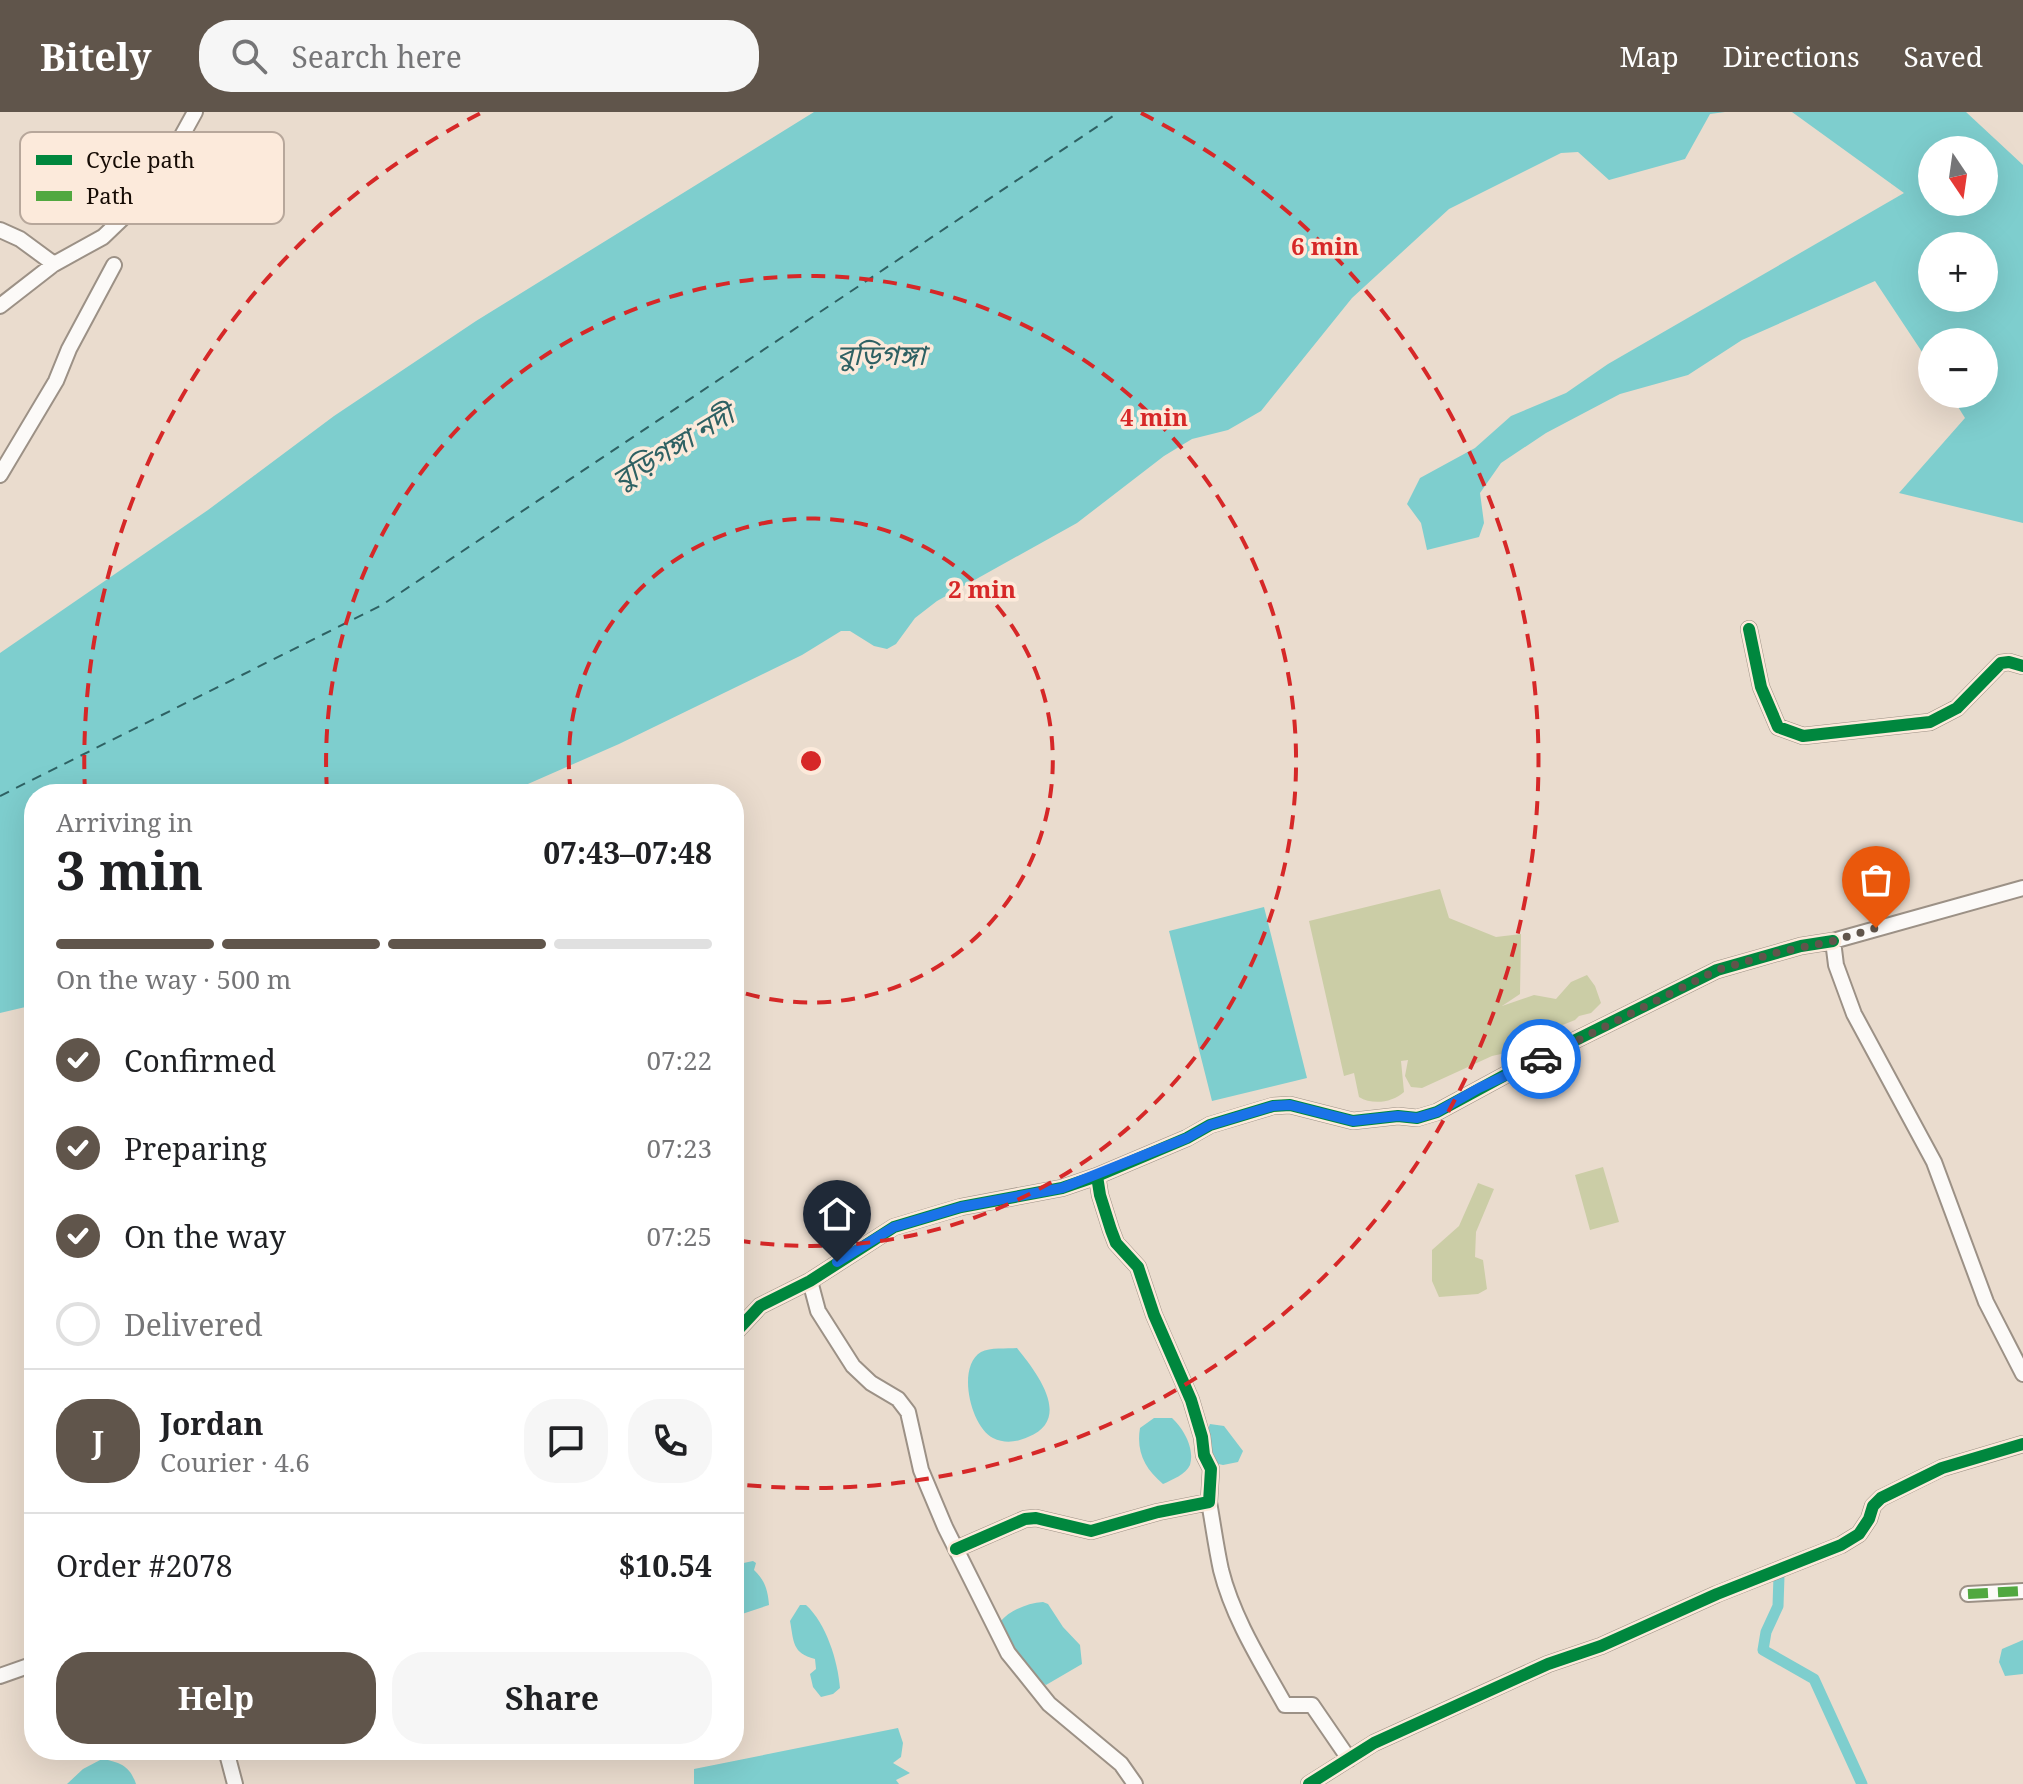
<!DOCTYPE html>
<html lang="en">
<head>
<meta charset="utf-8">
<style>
	:root { --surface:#fff; --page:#f6f6f6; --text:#202124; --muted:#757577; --line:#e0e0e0; --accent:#60554b }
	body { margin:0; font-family:"Noto Serif","Noto Sans Bengali",serif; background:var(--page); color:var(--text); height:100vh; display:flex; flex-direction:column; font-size:30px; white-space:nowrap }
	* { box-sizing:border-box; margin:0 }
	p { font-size:26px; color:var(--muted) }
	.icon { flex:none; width:44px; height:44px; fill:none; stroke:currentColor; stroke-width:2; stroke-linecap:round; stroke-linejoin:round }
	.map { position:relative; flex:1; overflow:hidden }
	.details { position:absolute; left:24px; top:672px; width:720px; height:976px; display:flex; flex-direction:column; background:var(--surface); border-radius:32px; box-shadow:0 8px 32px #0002 }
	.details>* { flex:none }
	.needle { width:52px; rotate:167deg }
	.fabs { position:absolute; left:1918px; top:24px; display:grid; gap:16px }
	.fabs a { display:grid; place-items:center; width:80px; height:80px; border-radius:50%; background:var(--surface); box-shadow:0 8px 32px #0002; font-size:40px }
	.pin { position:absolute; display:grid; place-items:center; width:68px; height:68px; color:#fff; margin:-82px -34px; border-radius:50% 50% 50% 0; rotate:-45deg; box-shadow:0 0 8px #0007 }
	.pin .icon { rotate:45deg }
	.courier { position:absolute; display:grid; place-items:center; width:80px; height:80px; margin:-40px; border:6px solid #1a73e8; border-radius:50%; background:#fff; color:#222; box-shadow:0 2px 10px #0007 }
	.head em { font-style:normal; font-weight:700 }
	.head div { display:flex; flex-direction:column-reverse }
	.head { display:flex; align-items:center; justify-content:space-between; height:136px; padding:0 32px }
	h1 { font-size:52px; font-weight:700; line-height:60px }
	.bar { display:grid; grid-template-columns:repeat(4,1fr); gap:12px 8px; align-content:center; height:96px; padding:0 32px }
	.bar i { height:10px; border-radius:6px; background:var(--line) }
	.bar .selected { background:var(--accent) }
	.bar p { grid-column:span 4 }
	.line { display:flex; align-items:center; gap:20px; padding:0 32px; border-top:2px solid var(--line) }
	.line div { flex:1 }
	.round { display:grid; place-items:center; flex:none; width:84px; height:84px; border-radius:32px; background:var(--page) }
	ol { padding:0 32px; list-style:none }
	li { display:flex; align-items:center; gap:24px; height:88px }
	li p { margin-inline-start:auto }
	li .icon { padding:8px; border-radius:50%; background:var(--accent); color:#fff; stroke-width:4 }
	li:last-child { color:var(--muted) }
	li i { width:44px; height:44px; border:4px solid var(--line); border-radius:50% }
	.primary-button { display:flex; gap:16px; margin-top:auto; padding:16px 32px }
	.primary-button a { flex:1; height:92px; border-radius:32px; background:var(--accent); color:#fff; font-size:32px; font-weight:700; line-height:92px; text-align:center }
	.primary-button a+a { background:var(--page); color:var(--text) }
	header { display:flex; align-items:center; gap:48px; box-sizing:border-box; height:112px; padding:0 40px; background:var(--accent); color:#fff }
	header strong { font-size:38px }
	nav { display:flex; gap:44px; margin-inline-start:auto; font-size:28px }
	.search { width:560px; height:72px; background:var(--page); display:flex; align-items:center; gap:20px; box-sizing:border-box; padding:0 28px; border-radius:32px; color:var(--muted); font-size:30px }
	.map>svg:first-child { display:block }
	.green { fill:#cbcda6 }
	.water { fill:#7ecece; fill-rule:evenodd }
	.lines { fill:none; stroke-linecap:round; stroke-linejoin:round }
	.canal { stroke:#7ecece; stroke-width:11 }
	.ferry { stroke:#2e6163; stroke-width:2; stroke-dasharray:10 8; stroke-linecap:butt }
	.minor-casing { stroke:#9c9186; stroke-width:18 }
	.minor { stroke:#fcfaf8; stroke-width:14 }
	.quiet { stroke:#51a840; stroke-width:10; stroke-dasharray:20 10; stroke-linecap:butt }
	.cycleway-casing { stroke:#fceadb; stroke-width:17 }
	.cycleway { stroke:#00873e; stroke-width:12 }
	.done { stroke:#60554b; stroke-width:8; stroke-dasharray:0 14.4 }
	.route { stroke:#1a73e8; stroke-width:10 }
	.ring { fill:none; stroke:#d62828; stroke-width:4; stroke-dasharray:14 10 }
	.labels { text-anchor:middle; stroke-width:7; stroke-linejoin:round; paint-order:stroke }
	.water-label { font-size:28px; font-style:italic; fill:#2e6163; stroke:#fceadb }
	.key { fill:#fceadb; stroke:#b7a79b; stroke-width:2 }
	.key-label { font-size:22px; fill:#160c05 }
	.centre { fill:#d62828; stroke:#fceadb; stroke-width:4 }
	.ring-label { font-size:24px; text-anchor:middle; font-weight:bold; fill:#d62828; stroke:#fceadb; stroke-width:7; stroke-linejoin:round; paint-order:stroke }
</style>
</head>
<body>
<header>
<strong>Bitely</strong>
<div class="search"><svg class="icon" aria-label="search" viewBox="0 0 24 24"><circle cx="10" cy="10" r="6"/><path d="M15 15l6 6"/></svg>Search here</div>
<nav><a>Map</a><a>Directions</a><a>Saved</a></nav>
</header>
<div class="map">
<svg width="2023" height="1672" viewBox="0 0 2023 1672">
	<rect width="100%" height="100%" fill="#eadcce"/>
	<path class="green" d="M1440,777L1449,806L1496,825L1521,822L1520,882L1502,894L1534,883L1556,887L1571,870L1587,863L1595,874L1601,891L1591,901L1579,904L1575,908L1560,914L1519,938L1492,944L1422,976L1411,975L1405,964L1408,948L1401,949L1404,980C1392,991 1372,993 1359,985L1354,961L1344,964L1309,809Z
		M1603,1055L1619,1110L1590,1118L1575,1063Z
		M1478,1071L1494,1077L1476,1120L1475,1145L1483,1148L1487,1177L1478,1182L1439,1185L1432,1169V1138L1459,1114Z"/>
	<path class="water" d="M814,0H1725L1710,2L1685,47L1609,68L1578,40L1561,41L1449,97L1352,186L1261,299L1228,318L1192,327L1164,344L1077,411L937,489L915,506L896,532L887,537L874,534L850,519H841L802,543L619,632L505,682H34V893L0,901V541L208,398L334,304L476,209Z
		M1792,0H1966L2023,53V411L1899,381L1965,306L1950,282H1984V230H1932V255L1875,169L1742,228L1688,263L1620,282L1546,321L1501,351L1480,381L1484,411L1479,425L1427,438L1421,411L1407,392L1420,366L1475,336L1511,304L1566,281L1608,252L1904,81ZM1932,38H1984V90H1932ZM1932,134H1984V186H1932Z
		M1264,795L1307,966L1212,989L1169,819Z
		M1017,1236C1037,1261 1073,1307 1028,1325C1017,1330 1005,1332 993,1326C971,1315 956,1255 981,1240C990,1235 1007,1237 1017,1236Z
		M1154,1306H1172C1183,1316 1195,1336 1190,1353C1186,1362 1172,1368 1163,1372C1145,1357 1136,1340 1140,1316Z
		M1210,1312L1224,1314L1243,1339L1238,1350L1223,1353L1209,1350L1206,1321Z
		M753,1449L756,1451L754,1458C765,1468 768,1479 769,1493L742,1502L734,1494V1453Z
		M1043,1490L1048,1492L1063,1515L1080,1533L1082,1552L1046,1573L1022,1557L1000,1510C1010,1498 1028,1491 1043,1490Z
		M800,1493H806C826,1511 838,1549 840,1576L833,1582L821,1585L813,1575L810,1562L816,1557L815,1547C792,1541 794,1530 790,1509Z
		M2023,1528V1562L2005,1564L1999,1550L2002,1537Z
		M898,1616L903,1631L901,1645L893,1651L910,1661L896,1668L899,1672H694V1657Z
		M102,1647C120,1650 130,1654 136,1672H67L83,1657Z"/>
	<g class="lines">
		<path class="canal" d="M1779,1464L1778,1494L1766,1520L1763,1538L1814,1567L1862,1672"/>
		<path class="ferry" d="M0,684L382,493L1119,0"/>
		<defs>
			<path id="minor" d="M0,118L20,127L54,152
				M0,194L54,152L103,125L152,78L195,0
				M0,363L56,269L69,237L114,153
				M1749,517L1761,575L1778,615L1803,624L1930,610L1957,596L2001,551L2009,550L2023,554
				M2023,776L1833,829L1836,853L1854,902L1934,1050L1986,1190L2023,1262
				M810,1169L818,1199L853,1254L871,1271L898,1287L908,1300L921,1358L945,1415L1008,1541L1049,1592L1121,1652L1135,1672
				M734,1222L760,1194L810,1169L894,1115L961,1095L1062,1076L1097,1064L1187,1026L1210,1013L1273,994L1290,993L1353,1009L1398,1004L1417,1006L1437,1000L1509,961L1717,858L1801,834L1833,829
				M1209,1390C1213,1412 1216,1435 1221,1458C1233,1506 1261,1550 1285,1593H1312L1349,1647
				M956,1437L1025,1407L1036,1406L1091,1419L1158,1400L1209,1390L1211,1357L1204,1343L1202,1325L1191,1288L1154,1203L1138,1155L1116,1131L1111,1118L1100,1083L1097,1064
				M1968,1482L2023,1479
				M0,1564L34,1552
				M226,1638L235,1672
				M1309,1672L1374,1631L1548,1552L1601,1534L1717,1482L1841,1433L1859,1422L1869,1407L1873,1394L1881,1386L1942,1356L2023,1332"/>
		</defs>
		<use href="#minor" class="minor-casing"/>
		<use href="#minor" class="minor"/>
		<path class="quiet" d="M1968,1482L2023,1479"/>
		<defs>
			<path id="cycleway" d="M1749,517L1761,575L1778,615L1803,624L1930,610L1957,596L2001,551L2009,550L2023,554
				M734,1222L760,1194L810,1169L894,1115L961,1095L1062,1076L1097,1064L1187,1026L1210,1013L1273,994L1290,993L1353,1009L1398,1004L1417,1006L1437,1000L1509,961L1717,858L1801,834L1833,829
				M956,1437L1025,1407L1036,1406L1091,1419L1158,1400L1209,1390L1211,1357L1204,1343L1202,1325L1191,1288L1154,1203L1138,1155L1116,1131L1111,1118L1100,1083L1097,1064
				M1309,1672L1374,1631L1548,1552L1601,1534L1717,1482L1841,1433L1859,1422L1869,1407L1873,1394L1881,1386L1942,1356L2023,1332"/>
		</defs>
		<use href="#cycleway" class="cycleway-casing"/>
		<use href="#cycleway" class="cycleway"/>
	</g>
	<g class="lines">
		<path class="done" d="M1541,947L1717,858L1779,840L1833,829L1876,816"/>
		<path class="route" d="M837,1150L894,1115L961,1095L1062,1076L1187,1026L1210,1013L1273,994L1290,993L1353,1009L1398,1004L1417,1006L1437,1000L1479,976L1541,947"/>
	</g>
	<g class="ring">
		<path d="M571 681A242 242 0 1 1 734 878"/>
		<path d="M327 679A485 485 0 1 1 735 1128"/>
		<path d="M85 681A727 727 0 0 1 481 1M1141 1A727 727 0 0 1 735 1372"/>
	</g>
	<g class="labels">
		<g class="water-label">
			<text x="881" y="253">বুড়িগঙ্গা</text>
			<text transform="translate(673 335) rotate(-31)" y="10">বুড়িগঙ্গা নদী</text>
		</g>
	</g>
	<rect x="20" y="20" width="264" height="92" rx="12" class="key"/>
	<rect x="36" y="43" width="36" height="10" fill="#00873e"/>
	<rect x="36" y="79" width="36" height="10" fill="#51a840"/>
	<g class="key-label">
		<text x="86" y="56">Cycle path</text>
		<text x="86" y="92">Path</text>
	</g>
	<circle cx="811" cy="649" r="12" class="centre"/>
	<g class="ring-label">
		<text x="1325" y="143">6 min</text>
		<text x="1154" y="314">4 min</text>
		<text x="982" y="486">2 min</text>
	</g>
</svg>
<div class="fabs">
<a><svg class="needle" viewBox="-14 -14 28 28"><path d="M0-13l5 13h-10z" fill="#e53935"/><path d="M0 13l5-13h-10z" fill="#757577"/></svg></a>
<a>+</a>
<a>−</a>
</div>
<div class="pin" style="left:1876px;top:816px;background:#ea580c"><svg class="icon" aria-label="bag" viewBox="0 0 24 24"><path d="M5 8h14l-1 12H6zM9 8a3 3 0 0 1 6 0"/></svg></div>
<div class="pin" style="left:837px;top:1150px;background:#1f2937"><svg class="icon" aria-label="home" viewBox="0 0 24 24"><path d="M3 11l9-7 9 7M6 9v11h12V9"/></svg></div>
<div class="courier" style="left:1541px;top:947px"><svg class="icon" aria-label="car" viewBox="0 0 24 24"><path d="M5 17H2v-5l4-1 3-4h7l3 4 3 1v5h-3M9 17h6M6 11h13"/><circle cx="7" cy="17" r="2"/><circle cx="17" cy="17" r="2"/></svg></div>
<section class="details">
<div class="head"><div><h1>3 min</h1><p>Arriving in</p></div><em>07:43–07:48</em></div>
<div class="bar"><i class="selected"></i><i class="selected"></i><i class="selected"></i><i></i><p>On the way · 500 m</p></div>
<ol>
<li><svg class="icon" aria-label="check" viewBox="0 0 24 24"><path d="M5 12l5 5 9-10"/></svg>Confirmed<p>07:22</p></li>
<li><svg class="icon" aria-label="check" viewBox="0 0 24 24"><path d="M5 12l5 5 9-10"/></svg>Preparing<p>07:23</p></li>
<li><svg class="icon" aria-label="check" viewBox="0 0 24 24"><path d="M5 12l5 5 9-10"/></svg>On the way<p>07:25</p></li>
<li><i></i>Delivered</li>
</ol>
<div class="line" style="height:144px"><b class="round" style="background:var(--accent);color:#fff">J</b><div><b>Jordan</b><p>Courier · 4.6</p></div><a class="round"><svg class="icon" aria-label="chat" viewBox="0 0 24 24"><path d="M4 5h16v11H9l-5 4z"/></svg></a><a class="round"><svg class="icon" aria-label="phone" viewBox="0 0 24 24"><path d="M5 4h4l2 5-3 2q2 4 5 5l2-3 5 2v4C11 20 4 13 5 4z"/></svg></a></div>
<div class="line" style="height:104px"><div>Order #2078</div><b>$10.54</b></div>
<div class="primary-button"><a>Help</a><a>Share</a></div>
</section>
</div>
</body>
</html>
